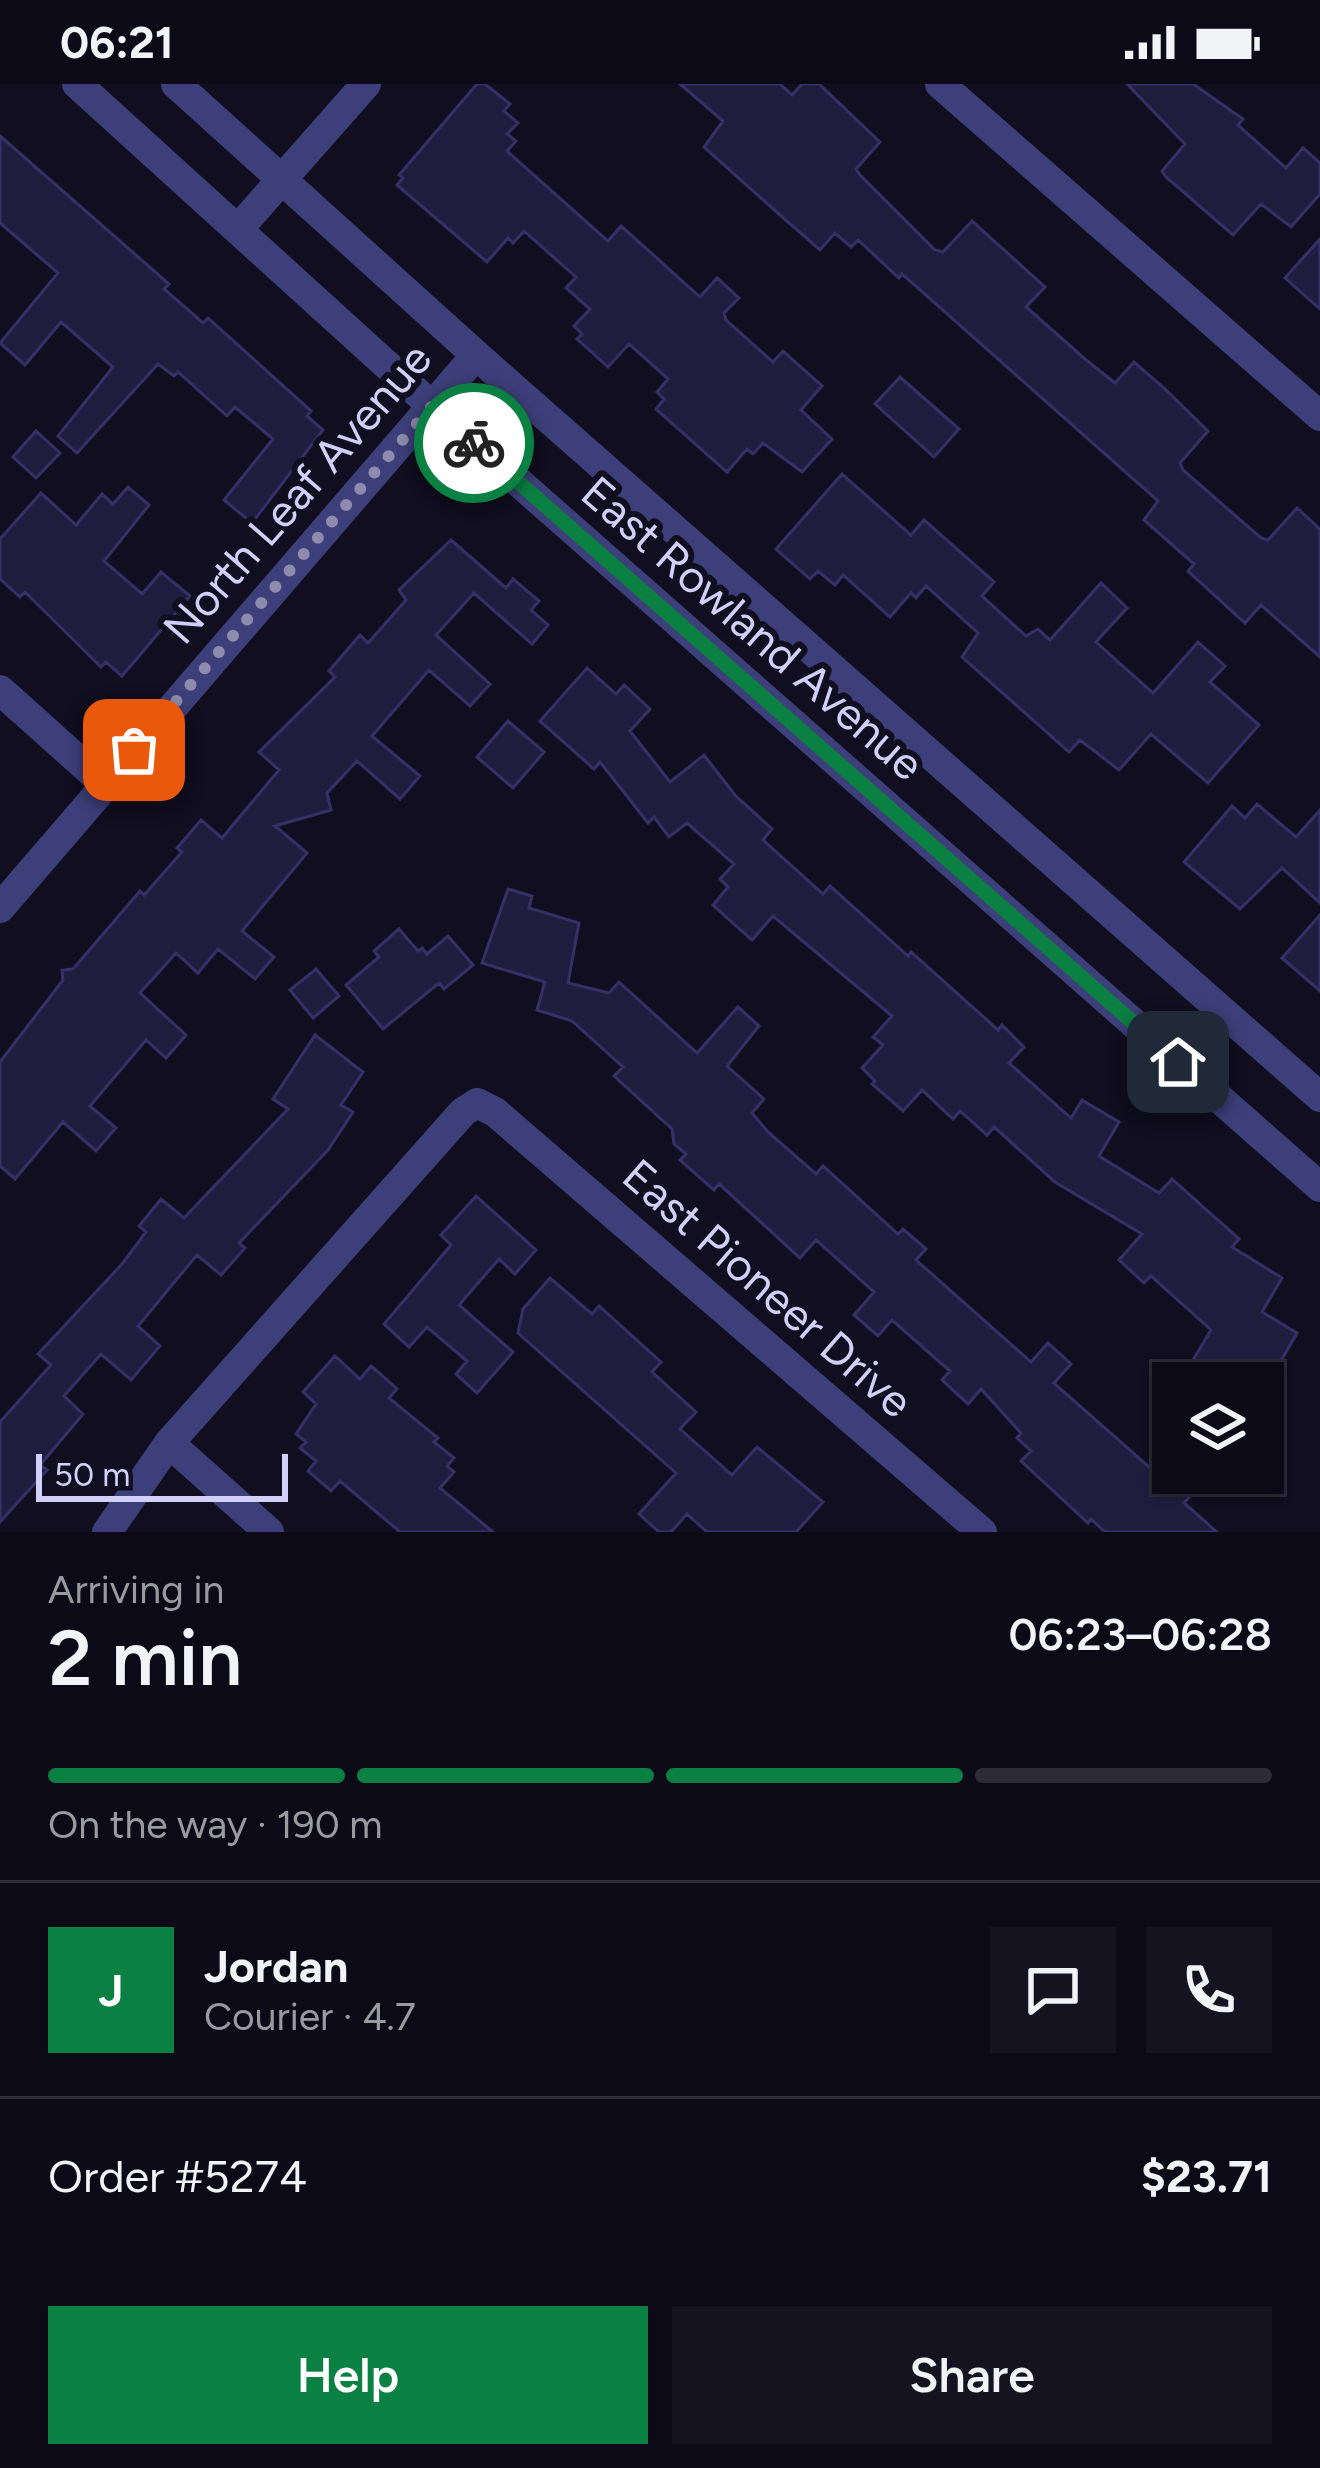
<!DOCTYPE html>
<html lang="en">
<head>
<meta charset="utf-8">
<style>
	:root { --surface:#0c0a17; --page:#151320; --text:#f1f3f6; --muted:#9a9aa1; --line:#2c2b36; --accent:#0b8043 }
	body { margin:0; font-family:Figtree,sans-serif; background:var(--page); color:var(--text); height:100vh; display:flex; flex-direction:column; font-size:45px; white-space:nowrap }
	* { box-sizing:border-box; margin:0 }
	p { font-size:39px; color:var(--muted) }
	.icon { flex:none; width:66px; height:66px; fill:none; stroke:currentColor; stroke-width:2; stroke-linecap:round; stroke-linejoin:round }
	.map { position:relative; height:1448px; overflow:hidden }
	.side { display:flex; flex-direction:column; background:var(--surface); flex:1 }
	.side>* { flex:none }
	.fabs { position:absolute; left:1152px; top:1278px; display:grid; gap:24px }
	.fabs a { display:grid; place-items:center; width:132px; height:132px; border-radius:0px; background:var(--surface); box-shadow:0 3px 9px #0004,0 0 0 3px var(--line); font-size:60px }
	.scale { position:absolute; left:36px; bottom:30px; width:252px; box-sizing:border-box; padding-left:12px; border:6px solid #d2d0fb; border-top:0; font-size:33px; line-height:42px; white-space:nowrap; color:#d2d0fb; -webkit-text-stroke:9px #100e1f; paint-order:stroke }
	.pin { position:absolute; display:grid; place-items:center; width:102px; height:102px; color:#fff; margin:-51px; border-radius:24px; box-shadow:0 6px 18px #0006 }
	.courier { position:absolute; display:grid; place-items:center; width:120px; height:120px; margin:-60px; border:9px solid #0b8043; border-radius:50%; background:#fff; color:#222; box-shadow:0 3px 15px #0007 }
	.summary em { font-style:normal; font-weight:600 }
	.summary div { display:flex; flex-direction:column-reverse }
	.summary { display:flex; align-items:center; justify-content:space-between; height:204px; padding:0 48px }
	h1 { font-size:78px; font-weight:600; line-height:90px }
	.bar { display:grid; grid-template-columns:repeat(4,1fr); gap:18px 12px; align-content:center; height:144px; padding:0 48px }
	.bar i { height:15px; border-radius:9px; background:var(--line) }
	.bar .active { background:var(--accent) }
	.bar p { grid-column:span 4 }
	.line { display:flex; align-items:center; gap:30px; padding:0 48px; border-top:3px solid var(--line) }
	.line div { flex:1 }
	.round { display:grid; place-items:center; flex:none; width:126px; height:126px; border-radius:0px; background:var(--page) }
	.cta { display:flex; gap:24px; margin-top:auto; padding:24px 48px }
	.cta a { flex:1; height:138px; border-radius:0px; background:var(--accent); color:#fff; font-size:48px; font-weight:600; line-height:138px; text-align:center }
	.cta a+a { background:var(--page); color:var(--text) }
	.status { display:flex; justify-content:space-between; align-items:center; height:84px; padding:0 60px; background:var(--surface); direction:ltr }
	.status svg { height:33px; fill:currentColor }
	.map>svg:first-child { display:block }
	.building { fill:#201c3e; stroke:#373068; stroke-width:3 }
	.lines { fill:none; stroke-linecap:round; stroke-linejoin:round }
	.minor { stroke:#3d3f7a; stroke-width:30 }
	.tertiary { stroke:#3d3f7a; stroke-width:30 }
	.done { stroke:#8e8cae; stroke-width:12; stroke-dasharray:0 21.6 }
	.route { stroke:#0b8043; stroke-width:15 }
	.labels { text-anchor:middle; stroke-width:12; stroke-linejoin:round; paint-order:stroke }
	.street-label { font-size:45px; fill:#d2d0fb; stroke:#100e1f }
</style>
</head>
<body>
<div class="status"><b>06:21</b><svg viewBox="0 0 49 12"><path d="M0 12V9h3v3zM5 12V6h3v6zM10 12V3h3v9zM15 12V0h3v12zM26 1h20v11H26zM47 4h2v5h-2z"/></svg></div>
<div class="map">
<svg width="1320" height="1448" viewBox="0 0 1320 1448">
	<rect width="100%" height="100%" fill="#100e1f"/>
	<path class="building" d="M477,0H485L510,20L504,27L518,39L507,50L516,57L507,67L608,157L621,142L700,213L717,194L739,214L724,229L726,236L773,278L783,267L822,302L801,326L832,355L802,388L763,359L753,370L747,365L727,388L656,325L664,315L657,308L668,295L629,260L608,283L577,255L582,250L574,242L590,225L566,204L576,193L524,147L513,159L508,154L487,178L397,101L403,94L399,91Z
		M680,0H780L792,11L802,0H819L880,58L856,85L861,92L935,166L943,168L972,137L1045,203L1026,223L1085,275L1115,299L1134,278L1164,304L1208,347L1180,379L1183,386L1261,454L1268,456L1297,424L1320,445V573L1261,521L1245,539L1188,487L1194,480L1144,436L1158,417L902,190L899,194L858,156L851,163L835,149L820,166L780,131L704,63L723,37Z
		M1127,0H1193L1243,35L1238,41L1286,84L1303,64L1320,79V110L1291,143L1261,120L1233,151L1166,93L1162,87L1185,60Z
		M0,52L169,200L164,205L203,239L208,234L311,327L307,332L323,346L252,439L224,416L273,355L235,323L227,332L178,288L174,292L158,280L77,369L58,352L113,283L61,238L25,281L0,259L58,189L0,139Z
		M1320,155V225L1285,194Z
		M900,293L959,345L934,373L875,320Z
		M36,347L60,369L36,394L13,373Z
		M842,390L911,451L924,436L994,498L982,512L1026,552L1038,545L1050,556L1101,499L1127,524L1096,558L1153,609L1198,558L1225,582L1210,598L1259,641L1208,699L1151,650L1119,686L1080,656L1069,668L962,573L978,549L926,502L916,514L911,509L890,533L843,491L835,501L818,487L810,495L776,465Z
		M128,403L149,421L104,477L142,510L161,488L190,512L122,592L106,578L101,583L25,508L20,513L0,495V455L41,409L76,441L102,410L113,420Z
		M451,456L506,504L513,495L539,517L531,526L548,541L532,560L474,509L436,551L490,600L470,622L429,586L372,652L420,692L400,715L357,677L327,709L331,726L275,742L307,769L242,847L274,873L255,895L218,865L198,889L176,869L140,909L186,951L166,974L146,956L90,1022L116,1044L96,1067L63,1038L15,1095L0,1082V978L63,896L62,886L73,885L140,807L144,811L182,768L177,764L201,736L222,754L279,686L259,668L335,593L329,587L360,551L368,559L406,516L399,506Z
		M587,584L616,610L624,601L650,625L630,647L670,698L704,671L735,711L772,745L763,756L823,810L830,802L908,872L911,868L998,946L1002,941L1024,963L1009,979L1071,1034L1082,1016L1119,1038L1099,1072L1159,1109L1172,1095L1239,1155L1232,1163L1282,1194L1262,1228L1297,1249L1263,1308V1299H1179L1211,1246L1151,1192L1144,1199L1119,1176L1142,1150L1055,1098L994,1043L987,1051L960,1027L953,1035L922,1006L903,1027L872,1000L875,997L862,984L883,961L873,953L892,932L773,832L752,856L713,821L728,803L720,795L734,780L687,739L669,753L654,733L648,739L600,678L594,685L540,637Z
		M508,637L544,668L513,704L477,673Z
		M1257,720L1296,753L1320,726V819L1282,784L1240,825L1184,778L1232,722L1245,734Z
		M508,805L532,812L529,824L579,839L568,899L609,909L619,898L697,969L738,923L759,942L727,982L764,1015L752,1029L768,1048L816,1090L823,1082L898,1150L903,1145L926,1165L916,1176L1031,1278L1048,1259L1071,1280L1054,1299L1156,1389H1211L1184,1419L1217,1448H1105L1091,1435L1088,1439L1021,1377L1031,1367L1017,1354L1021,1349L981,1305L968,1320L942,1296L950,1287L892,1236L878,1252L854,1231L874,1208L816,1156L800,1174L719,1100L714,1106L680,1076L686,1070L674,1060L672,1045L614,992L623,983L572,937L537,926L545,898L482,879Z
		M1320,831V907L1282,874Z
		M399,845L418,867L422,864L427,870L448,852L473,881L444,905L439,899L383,945L346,901L379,873L374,867Z
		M316,885L339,912L313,934L290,906Z
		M315,951L363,988L341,1021L353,1028L328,1066L239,1159L245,1164L221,1191L197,1171L138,1242L160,1262L131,1296L101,1270L64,1312L83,1330L40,1381L47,1386L0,1438V1338L51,1281L38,1270L122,1180L146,1148L139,1142L161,1115L184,1134L288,1025L273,1015Z
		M476,1112L536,1166L515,1190L499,1175L459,1221L513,1268L477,1309L456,1290L467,1277L427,1243L409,1263L384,1240L451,1161L441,1151Z
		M550,1194L592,1230L599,1222L661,1278L652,1288L696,1328L680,1345L732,1391L757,1363L823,1418L796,1448H707L687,1430L671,1448H659L639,1430L676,1389L518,1249L523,1225Z
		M335,1272L360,1295L371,1282L397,1305L389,1314L438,1354L434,1358L454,1374L447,1382L454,1388L440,1404L493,1448H400L340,1397L331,1407L308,1387L316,1377L300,1364L306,1358L296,1350L316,1320L303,1308Z"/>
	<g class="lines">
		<path class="minor" d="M940,0L1320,332
			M239,144L366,0
			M0,606L105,700
			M0,824L476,271
			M169,1359L269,1448
			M107,1448L169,1359L463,1028L477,1019L495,1028L982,1448"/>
		<path class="tertiary" d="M77,0L432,322L1320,1103
			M176,0L476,271L1320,1013"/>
	</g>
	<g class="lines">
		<path class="done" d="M134,666L432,322L474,359"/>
		<path class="route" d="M474,359L1178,978"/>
	</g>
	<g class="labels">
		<g class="street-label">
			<text transform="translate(297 409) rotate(-49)" y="16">North Leaf Avenue</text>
			<text transform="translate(753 544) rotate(41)" y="16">East Rowland Avenue</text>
			<text transform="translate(768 1204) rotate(41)" y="16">East Pioneer Drive</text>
		</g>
	</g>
</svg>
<div class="fabs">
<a><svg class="icon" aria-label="layers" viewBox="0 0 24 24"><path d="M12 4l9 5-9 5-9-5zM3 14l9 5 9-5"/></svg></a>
</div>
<div class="scale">50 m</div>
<div class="pin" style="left:134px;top:666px;background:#ea580c"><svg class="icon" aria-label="bag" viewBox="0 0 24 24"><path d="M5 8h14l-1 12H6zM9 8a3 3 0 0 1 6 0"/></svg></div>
<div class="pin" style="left:1178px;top:978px;background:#1f2937"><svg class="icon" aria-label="home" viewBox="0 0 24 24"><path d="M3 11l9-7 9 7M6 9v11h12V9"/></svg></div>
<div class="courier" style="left:474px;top:359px"><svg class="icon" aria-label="bike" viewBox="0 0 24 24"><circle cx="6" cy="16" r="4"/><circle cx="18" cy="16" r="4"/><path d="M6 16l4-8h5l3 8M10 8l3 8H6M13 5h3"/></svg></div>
</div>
<section class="side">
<div class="summary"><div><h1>2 min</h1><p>Arriving in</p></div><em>06:23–06:28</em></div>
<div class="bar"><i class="active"></i><i class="active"></i><i class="active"></i><i></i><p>On the way · 190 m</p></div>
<div class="line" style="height:216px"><b class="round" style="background:var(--accent);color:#fff">J</b><div><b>Jordan</b><p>Courier · 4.7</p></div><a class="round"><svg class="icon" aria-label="chat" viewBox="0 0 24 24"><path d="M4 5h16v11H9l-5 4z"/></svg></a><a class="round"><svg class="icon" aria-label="phone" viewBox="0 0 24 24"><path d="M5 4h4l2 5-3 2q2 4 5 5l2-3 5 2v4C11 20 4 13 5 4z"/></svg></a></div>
<div class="line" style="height:156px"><div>Order #5274</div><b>$23.71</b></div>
<div class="cta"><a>Help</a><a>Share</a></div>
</section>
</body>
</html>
